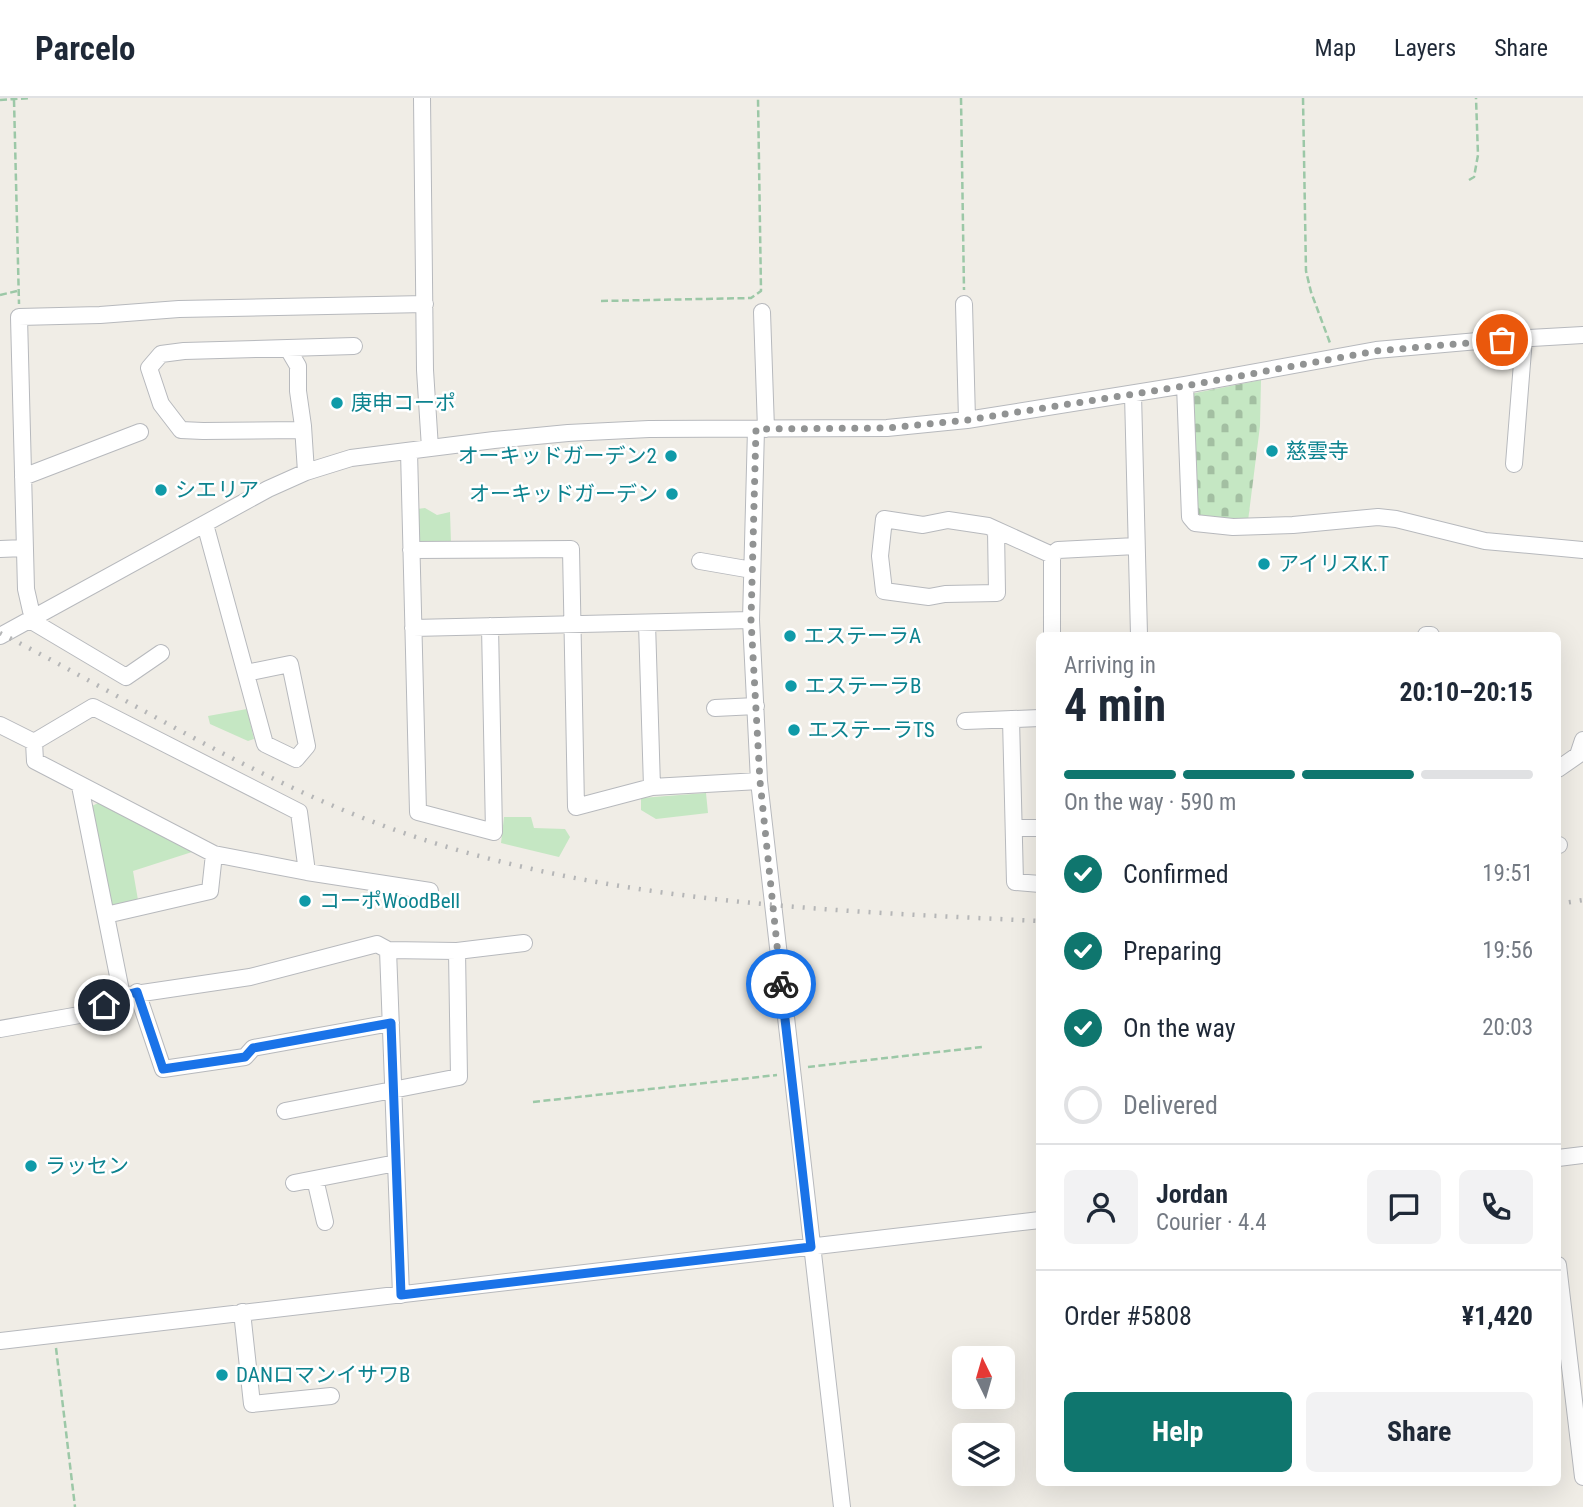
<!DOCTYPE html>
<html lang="en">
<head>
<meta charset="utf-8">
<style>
	:root { --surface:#fff; --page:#f2f2f3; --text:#1f2937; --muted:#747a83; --line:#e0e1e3; --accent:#0f766e }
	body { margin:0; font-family:"Roboto Condensed","Noto Sans JP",sans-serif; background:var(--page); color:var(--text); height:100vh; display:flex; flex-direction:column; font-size:26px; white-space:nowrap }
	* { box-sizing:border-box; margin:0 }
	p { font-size:23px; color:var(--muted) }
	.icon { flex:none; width:38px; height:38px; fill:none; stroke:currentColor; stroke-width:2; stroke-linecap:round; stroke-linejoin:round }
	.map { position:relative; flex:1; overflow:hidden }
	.sheet { position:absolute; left:1036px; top:534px; width:525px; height:854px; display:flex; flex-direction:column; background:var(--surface); border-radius:10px; box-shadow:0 7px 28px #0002 }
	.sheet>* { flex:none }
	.needle { width:46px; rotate:355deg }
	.tools { position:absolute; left:952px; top:1248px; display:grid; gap:14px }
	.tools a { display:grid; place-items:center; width:63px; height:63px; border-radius:10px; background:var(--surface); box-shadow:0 7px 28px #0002; font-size:35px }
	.pin { position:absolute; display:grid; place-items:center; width:60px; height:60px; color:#fff; margin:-30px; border:4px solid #fff; border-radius:50%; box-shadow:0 2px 7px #0007 }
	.courier { position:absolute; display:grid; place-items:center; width:70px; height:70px; margin:-35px; border:5px solid #1a73e8; border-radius:50%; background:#fff; color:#222; box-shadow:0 2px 9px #0007 }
	.overview em { font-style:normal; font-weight:700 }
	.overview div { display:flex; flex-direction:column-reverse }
	.overview { display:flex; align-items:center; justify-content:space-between; height:119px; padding:0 28px }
	h1 { font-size:46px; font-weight:700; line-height:52px }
	.bar { display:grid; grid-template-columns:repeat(4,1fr); gap:10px 7px; align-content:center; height:84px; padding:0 28px }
	.bar i { height:9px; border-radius:5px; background:var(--line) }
	.bar .active { background:var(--accent) }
	.bar p { grid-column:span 4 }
	.line { display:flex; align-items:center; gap:18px; padding:0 28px; border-top:2px solid var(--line) }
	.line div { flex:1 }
	.round { display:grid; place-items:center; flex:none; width:74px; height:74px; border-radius:10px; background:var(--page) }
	ol { padding:0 28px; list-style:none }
	li { display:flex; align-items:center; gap:21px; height:77px }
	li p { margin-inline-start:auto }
	li .icon { padding:7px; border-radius:50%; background:var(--accent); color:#fff; stroke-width:4 }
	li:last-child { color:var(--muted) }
	li i { width:38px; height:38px; border:4px solid var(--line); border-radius:50% }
	.action { display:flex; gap:14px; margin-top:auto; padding:14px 28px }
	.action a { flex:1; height:80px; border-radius:10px; background:var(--accent); color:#fff; font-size:28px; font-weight:700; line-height:80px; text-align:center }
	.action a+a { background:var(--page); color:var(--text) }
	header { display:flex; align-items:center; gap:42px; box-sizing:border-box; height:98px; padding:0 35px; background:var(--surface); border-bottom:2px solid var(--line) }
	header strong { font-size:33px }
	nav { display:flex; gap:38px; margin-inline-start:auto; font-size:24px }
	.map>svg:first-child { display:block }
	.cemetery { fill:url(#cemetery-stones) }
	.park { fill:#c5e7c3 }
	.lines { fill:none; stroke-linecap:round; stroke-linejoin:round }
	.minor-casing { stroke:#b7b9bd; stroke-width:18 }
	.path { stroke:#9cc8a7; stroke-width:2.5; stroke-dasharray:7 3.5; stroke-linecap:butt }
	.minor { stroke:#fff; stroke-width:16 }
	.rail { stroke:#b5b6b7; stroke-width:4.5; stroke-dasharray:2 9; stroke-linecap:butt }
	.done { stroke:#919393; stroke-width:7; stroke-dasharray:0 12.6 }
	.route { stroke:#1a73e8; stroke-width:9 }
	.culture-dot { fill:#0f9aa8; stroke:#fff; stroke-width:2.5 }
	.labels { text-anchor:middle; stroke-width:5; stroke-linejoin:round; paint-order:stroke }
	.culture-label { font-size:21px; fill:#0d838f; stroke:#fff; text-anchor:start }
</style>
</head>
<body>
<header>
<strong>Parcelo</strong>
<nav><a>Map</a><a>Layers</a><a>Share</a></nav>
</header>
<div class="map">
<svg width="1583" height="1409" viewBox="0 0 1583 1409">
	<defs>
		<pattern id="cemetery-stones" width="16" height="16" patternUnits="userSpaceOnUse" patternTransform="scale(1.75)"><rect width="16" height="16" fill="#c5e7c3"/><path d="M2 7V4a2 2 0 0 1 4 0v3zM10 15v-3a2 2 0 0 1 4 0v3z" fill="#a3bfa2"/></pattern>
	</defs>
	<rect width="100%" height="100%" fill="#f0ede6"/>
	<path class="cemetery" d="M1261,282L1260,328L1248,423L1199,421L1194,414L1190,296Z"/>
	<path class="park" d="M425,410L437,417L450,414L451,445L417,444V411Z
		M247,611L254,641L248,643L210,626L208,618Z
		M706,695L708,715L656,721L641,712V700Z
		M100,704L192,750V754L133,773L138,802L118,809L109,805L90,709Z
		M504,719H531L534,730L565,731L570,739L559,759L501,745Z"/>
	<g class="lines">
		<defs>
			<path id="minor" d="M422,0L425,272L430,350
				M964,206L967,322
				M762,214L766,331
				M288,251L298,268V293L303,328L306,374
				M1185,287L1190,419L1195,425L1233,429L1293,427L1378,419L1396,421L1485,443L1583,452
				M1133,296L1139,537
				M756,331L751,522L759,683L842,1409
				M303,332L203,333L181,332L161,306L149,270L161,256L184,253L354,248
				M409,353L418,714L494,734L490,528
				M1514,366L1524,240
				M23,379L140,334
				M205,426L265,646L296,661L307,648L290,566L246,575
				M996,432L997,495L945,496L929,499L884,493L880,458L884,421L923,427L948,422L988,428L1052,457
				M0,451L25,450
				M411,452L571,451L576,709L652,689L759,683
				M700,463L752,472
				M36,519L31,513L26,491L19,219L100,217L179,211L425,206
				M30,522L126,579L161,555
				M647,525L652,689
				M413,530L751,522
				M1052,537V457L1058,452L1136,448
				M1426,537H1431
				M0,538L268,391L306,374L351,360L494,342L568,335L649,331L887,330L967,322L1185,287L1376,252L1478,243L1583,237
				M715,610L756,608
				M1011,621L1015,784L1040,786
				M965,623L1040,620
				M0,627L34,644L93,609L299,714L307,774
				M34,644L35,663L214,756L307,774L430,793
				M1558,671L1578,657L1583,642
				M80,688L122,898L250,879L377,846L388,852L457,853L524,845
				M1015,730H1040
				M1558,747H1559
				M106,817L210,793L214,756
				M388,852L401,1197
				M137,894L163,971L245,959L253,950L391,925
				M0,931L85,916L122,898
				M285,1013L459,979L457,853
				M1558,1060L1583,1057
				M315,1081L325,1124
				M294,1085L396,1065
				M1558,1167L1583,1379
				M242,1214L252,1306L331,1298
				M0,1243L1040,1122"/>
		</defs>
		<use href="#minor" class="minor-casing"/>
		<path class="path" d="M961,0L964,192
			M1303,0L1306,173L1311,194L1330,245
			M0,2L31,0
			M14,2L19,206
			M1469,82L1474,79L1478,57L1476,0
			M0,197L17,193
			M601,203L751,200L761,193L758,0
			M808,969L982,949
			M533,1004L777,977
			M56,1250L75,1409"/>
		<use href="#minor" class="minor"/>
		<path class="rail" d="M0,535C121,597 235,670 363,720C578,804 812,812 1040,823
			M1558,806L1583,802"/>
	</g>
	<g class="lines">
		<path class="done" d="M781,886L760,683L751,522L756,331L887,330L967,322L1185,288L1376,253L1502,242"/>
		<path class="route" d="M104,907L122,898L137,894L163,971L245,959L253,950L391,925L401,1197L811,1149L781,886"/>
	</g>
	<g class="culture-dot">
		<circle cx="337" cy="305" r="7"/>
		<circle cx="1272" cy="353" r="7"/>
		<circle cx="671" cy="358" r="7"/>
		<circle cx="161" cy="392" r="7"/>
		<circle cx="672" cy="396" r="7"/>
		<circle cx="1264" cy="466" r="7"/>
		<circle cx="790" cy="538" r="7"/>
		<circle cx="791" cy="588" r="7"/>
		<circle cx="794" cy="632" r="7"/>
		<circle cx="305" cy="803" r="7"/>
		<circle cx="31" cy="1068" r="7"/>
		<circle cx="222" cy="1277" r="7"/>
	</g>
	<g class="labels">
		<g class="culture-label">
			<text x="351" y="312">庚申コーポ</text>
			<text x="1286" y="360">慈雲寺</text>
			<text x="657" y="365" text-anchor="end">オーキッドガーデン2</text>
			<text x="175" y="399">シエリア</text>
			<text x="658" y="403" text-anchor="end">オーキッドガーデン</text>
			<text x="1278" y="473">アイリスK.T</text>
			<text x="804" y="545">エステーラA</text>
			<text x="805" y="595">エステーラB</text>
			<text x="808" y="639">エステーラTS</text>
			<text x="319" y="810">コーポWoodBell</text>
			<text x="45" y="1075">ラッセン</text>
			<text x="236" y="1284">DANロマンイサワB</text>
		</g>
	</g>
</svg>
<div class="tools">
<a><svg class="needle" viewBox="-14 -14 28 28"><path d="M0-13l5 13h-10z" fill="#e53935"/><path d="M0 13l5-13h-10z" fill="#747a83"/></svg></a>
<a><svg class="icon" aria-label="layers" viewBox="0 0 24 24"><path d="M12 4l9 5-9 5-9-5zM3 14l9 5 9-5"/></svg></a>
</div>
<div class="pin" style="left:1502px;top:242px;background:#ea580c"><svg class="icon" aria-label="bag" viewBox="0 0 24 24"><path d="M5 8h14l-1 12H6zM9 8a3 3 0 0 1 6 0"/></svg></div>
<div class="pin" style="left:104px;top:907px;background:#1f2937"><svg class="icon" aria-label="home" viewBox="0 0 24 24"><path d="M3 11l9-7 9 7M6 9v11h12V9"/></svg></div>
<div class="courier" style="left:781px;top:886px"><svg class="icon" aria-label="bike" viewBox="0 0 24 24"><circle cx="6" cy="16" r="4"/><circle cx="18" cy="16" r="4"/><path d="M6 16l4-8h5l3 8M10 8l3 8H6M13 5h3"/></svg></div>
<section class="sheet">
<div class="overview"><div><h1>4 min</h1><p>Arriving in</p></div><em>20:10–20:15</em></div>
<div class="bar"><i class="active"></i><i class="active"></i><i class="active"></i><i></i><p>On the way · 590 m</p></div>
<ol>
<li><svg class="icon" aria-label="check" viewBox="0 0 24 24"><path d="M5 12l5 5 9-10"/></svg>Confirmed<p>19:51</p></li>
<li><svg class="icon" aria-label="check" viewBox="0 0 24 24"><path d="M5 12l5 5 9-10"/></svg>Preparing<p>19:56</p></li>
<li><svg class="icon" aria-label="check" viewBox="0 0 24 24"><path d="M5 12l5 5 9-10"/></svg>On the way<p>20:03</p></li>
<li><i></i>Delivered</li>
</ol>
<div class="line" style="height:126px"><a class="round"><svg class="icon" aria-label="person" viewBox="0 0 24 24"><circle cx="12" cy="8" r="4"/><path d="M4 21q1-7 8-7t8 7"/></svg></a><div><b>Jordan</b><p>Courier · 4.4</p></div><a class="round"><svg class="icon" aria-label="chat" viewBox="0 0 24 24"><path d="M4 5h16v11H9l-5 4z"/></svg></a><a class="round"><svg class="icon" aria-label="phone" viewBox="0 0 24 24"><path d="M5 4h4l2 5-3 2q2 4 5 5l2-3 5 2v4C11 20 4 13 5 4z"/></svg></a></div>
<div class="line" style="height:91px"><div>Order #5808</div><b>¥1,420</b></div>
<div class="action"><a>Help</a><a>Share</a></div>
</section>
</div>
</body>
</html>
